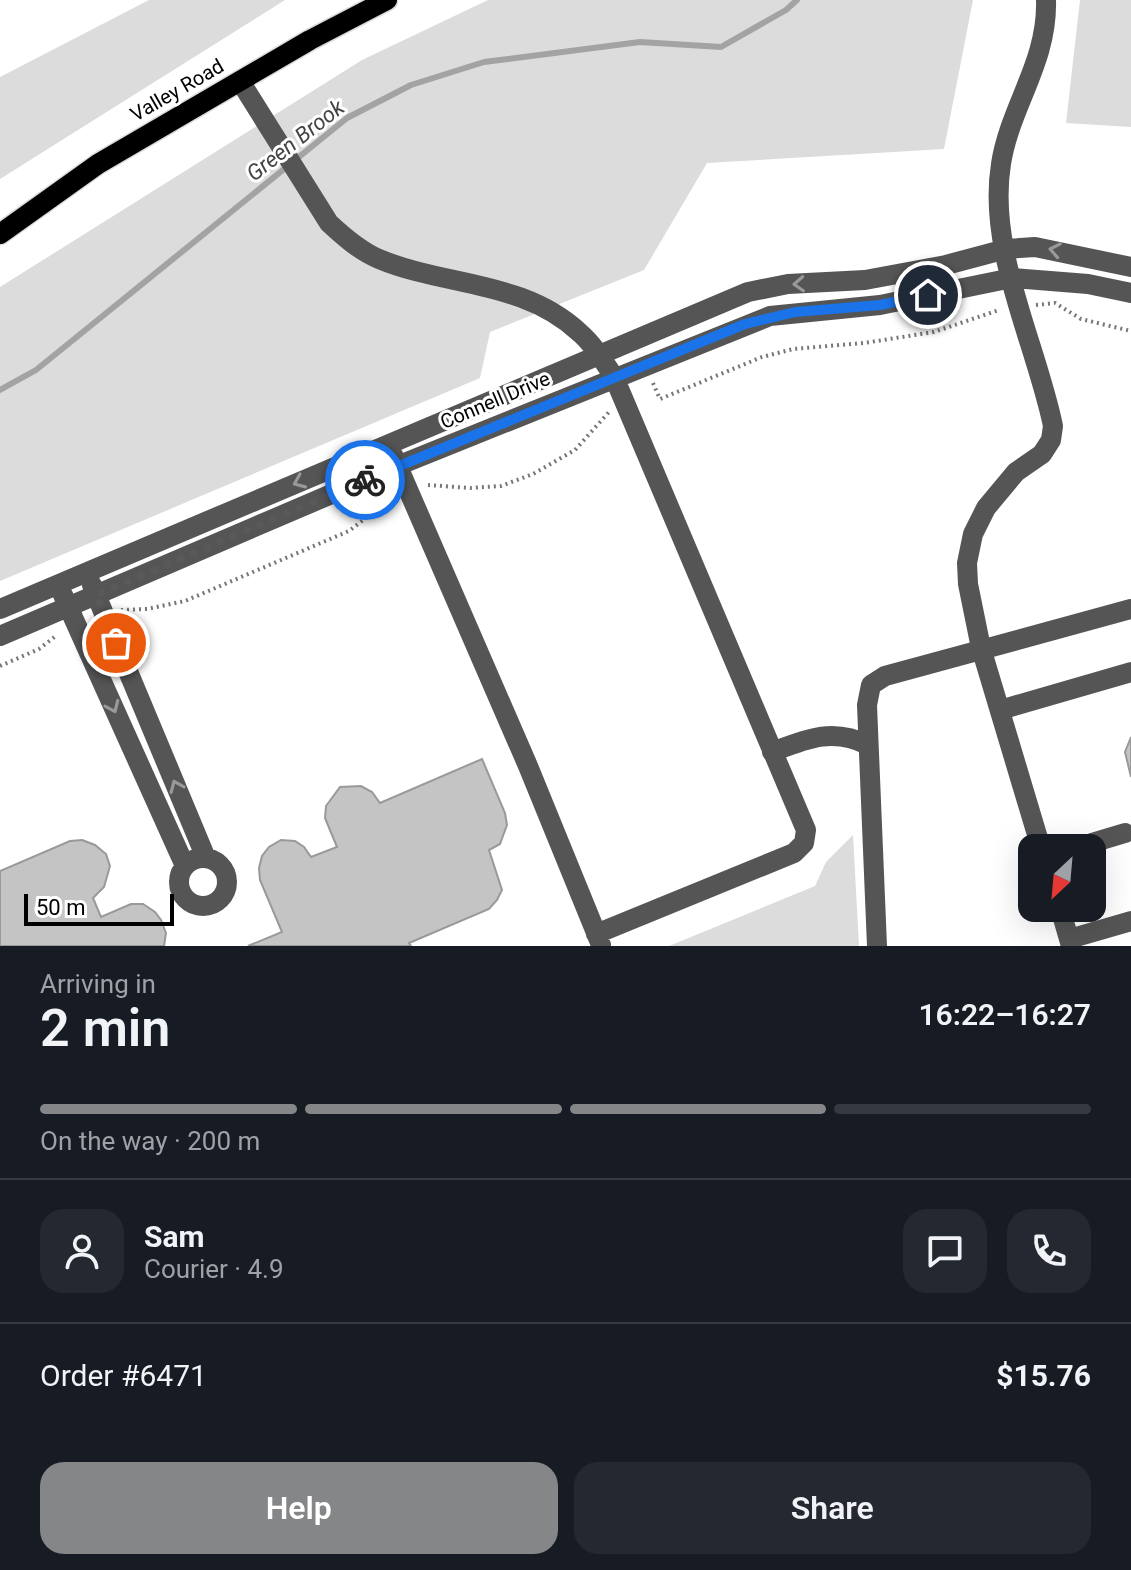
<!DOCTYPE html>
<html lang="en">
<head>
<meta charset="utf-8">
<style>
	:root { --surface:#171b24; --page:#242831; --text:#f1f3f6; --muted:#9ea1a6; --line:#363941; --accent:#858687 }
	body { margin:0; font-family:Roboto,sans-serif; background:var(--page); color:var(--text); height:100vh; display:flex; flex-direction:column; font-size:30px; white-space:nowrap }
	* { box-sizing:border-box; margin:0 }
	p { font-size:26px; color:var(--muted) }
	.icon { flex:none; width:44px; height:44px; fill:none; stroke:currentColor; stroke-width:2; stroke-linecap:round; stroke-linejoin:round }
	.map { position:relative; height:946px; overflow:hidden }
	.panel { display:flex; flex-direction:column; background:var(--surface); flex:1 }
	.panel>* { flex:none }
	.needle { width:52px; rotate:206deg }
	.buttons { position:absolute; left:1018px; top:834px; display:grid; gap:16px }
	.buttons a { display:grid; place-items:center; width:88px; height:88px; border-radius:16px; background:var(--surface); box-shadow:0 8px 32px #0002; font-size:40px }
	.scale { position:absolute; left:24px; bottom:20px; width:150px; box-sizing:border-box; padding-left:8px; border:4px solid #000; border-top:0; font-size:22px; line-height:28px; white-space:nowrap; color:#000; -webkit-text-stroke:6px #fff; paint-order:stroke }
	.pin { position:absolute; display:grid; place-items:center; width:68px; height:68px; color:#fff; margin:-34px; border:4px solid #fff; border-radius:50%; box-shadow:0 2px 8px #0007 }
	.courier { position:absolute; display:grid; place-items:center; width:80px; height:80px; margin:-40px; border:6px solid #1a73e8; border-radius:50%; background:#fff; color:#222; box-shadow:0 2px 10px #0007 }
	.head em { font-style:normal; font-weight:600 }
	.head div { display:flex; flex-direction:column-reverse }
	.head { display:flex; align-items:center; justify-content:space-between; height:136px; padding:0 40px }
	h1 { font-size:52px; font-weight:600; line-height:60px }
	.bar { display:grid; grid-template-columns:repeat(4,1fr); gap:12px 8px; align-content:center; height:96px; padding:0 40px }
	.bar i { height:10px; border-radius:6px; background:var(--line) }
	.bar .on { background:var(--accent) }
	.bar p { grid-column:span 4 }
	.line { display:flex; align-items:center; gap:20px; padding:0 40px; border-top:2px solid var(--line) }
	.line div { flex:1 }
	.round { display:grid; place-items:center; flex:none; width:84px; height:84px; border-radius:24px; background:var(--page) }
	.button { display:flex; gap:16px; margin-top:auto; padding:16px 40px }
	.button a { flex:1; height:92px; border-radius:24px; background:var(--accent); color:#fff; font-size:32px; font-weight:600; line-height:92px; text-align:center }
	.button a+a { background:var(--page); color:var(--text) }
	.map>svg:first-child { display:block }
	.green { fill:#dcdcdc }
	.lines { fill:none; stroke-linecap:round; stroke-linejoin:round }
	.stream { stroke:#a3a3a3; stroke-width:6 }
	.building { fill:#c4c4c4; stroke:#999; stroke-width:2 }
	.major-casing { stroke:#dbdbdb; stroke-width:23 }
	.path { stroke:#777; stroke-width:4; stroke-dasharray:2 4; stroke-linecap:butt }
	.minor { stroke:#555; stroke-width:20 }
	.major { stroke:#000; stroke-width:20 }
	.oneway { stroke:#999 }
	.done { stroke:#595959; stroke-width:8; stroke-dasharray:0 14.4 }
	.route { stroke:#1a73e8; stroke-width:10 }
	.labels { text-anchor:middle; stroke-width:6; stroke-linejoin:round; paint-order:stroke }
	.street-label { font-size:20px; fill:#000; stroke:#fff }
	.water-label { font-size:22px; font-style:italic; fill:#444; stroke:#fff }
</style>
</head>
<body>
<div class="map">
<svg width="1131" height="946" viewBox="0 0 1131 946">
	<rect width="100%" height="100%" fill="#fff"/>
	<path class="green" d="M149,0H285L0,179V77Z
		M488,0H973L944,149L707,163L644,270L490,332L480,378L0,581V287L362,60Z
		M1080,0H1131V127L1066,123Z
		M853,835L859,946H669L815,886L826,862Z"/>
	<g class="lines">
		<path class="stream" d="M0,390L36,370L347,118L411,85L484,62L640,42L721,47L786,10L797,0"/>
	</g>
	<path class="building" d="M1131,737V777L1125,752Z
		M482,759L505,813L507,825L500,844L489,850L502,890L497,900L489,909L409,943L411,946H248L282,932L260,880L259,868L262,856L269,847L281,840L295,841L304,847L311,857L337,847L325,818L326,806L340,787L361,786L372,792L380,803Z
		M82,840L95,845L106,854L110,866L104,887L93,898L101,917L131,904H143L155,912L161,920L166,933L164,946H0V871L70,841Z"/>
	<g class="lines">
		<defs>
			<path id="major" d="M0,234L98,164L310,40L387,0"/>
		</defs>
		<use href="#major" class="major-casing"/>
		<path class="path" d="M1036,305L1055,303L1081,319L1131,331
			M653,383L660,399L762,357L793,349L864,343L934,332L999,310
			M428,485L470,488L501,486L533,474L575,450L609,412
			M121,610L147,609L185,601L349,531L390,499
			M0,666L39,649L57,635"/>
		<path class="minor" d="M240,81L329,223C344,237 360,251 379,259C446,287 524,280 580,333C594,345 604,362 614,377L806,830L804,843L794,853L596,934
			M393,455L528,766L601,945
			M92,585L206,858
			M63,595L185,866
			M0,609L748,292L788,284L865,280L946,265L1006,249L1035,247L1131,267
			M0,636L397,466L770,316L880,305L1012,278L1088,284L1131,293
			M1000,710L1131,672
			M772,752C806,739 833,727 868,745
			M1041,848L981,648L968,584L967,563L973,534L986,508L1016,472L1042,454L1051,440L1053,426C1036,343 987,250 1001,164C1010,106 1048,62 1046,0
			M1075,848L1125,833
			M179 882a24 24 0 1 1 48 0a24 24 0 1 1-48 0Z
			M1060,908L1071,946
			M1069,939L1131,921
			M877,946L867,705L871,685L885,676L1131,609"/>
		<use href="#major" class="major"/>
	</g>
	<defs><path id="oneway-chevron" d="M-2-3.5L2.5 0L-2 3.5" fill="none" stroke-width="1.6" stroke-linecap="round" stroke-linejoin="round" transform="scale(2)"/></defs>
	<g class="oneway">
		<use href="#oneway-chevron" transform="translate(1055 250) rotate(-169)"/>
		<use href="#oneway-chevron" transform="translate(799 284) rotate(177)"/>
		<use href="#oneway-chevron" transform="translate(299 482) rotate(157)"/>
		<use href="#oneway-chevron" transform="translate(113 707) rotate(66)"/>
		<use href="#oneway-chevron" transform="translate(176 786) rotate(-113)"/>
	</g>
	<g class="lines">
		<path class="done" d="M116,643L96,595L365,480"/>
		<path class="route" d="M365,480L745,324L795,312L880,305L928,295"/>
	</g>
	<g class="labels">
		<g class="street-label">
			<text transform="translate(177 90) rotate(-30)" y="7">Valley Road</text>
			<text transform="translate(495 400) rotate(-23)" y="7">Connell Drive</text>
		</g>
		<g class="water-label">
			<text transform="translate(295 140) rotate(-38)" y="8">Green Brook</text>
		</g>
	</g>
</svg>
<div class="buttons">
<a><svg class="needle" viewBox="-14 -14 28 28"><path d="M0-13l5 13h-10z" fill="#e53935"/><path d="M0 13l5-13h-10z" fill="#9ea1a6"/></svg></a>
</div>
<div class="scale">50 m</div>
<div class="pin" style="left:116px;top:643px;background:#ea580c"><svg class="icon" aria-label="bag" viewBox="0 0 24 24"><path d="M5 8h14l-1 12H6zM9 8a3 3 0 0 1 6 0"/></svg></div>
<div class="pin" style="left:928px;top:295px;background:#1f2937"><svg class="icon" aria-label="home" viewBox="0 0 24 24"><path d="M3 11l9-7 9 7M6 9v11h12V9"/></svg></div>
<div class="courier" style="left:365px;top:480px"><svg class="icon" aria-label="bike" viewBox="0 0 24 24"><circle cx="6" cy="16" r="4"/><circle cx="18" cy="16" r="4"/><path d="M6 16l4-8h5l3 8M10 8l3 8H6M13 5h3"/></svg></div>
</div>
<section class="panel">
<div class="head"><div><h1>2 min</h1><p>Arriving in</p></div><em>16:22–16:27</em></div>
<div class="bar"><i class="on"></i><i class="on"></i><i class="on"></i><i></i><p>On the way · 200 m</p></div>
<div class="line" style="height:144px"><a class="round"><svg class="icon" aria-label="person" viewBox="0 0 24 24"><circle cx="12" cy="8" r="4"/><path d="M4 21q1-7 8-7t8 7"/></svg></a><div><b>Sam</b><p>Courier · 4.9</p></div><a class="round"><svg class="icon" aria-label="chat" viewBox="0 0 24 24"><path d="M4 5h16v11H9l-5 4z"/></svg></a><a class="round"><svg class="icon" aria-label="phone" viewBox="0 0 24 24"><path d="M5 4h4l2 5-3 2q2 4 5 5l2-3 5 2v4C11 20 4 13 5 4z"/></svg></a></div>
<div class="line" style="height:104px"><div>Order #6471</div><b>$15.76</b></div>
<div class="button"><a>Help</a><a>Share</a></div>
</section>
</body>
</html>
